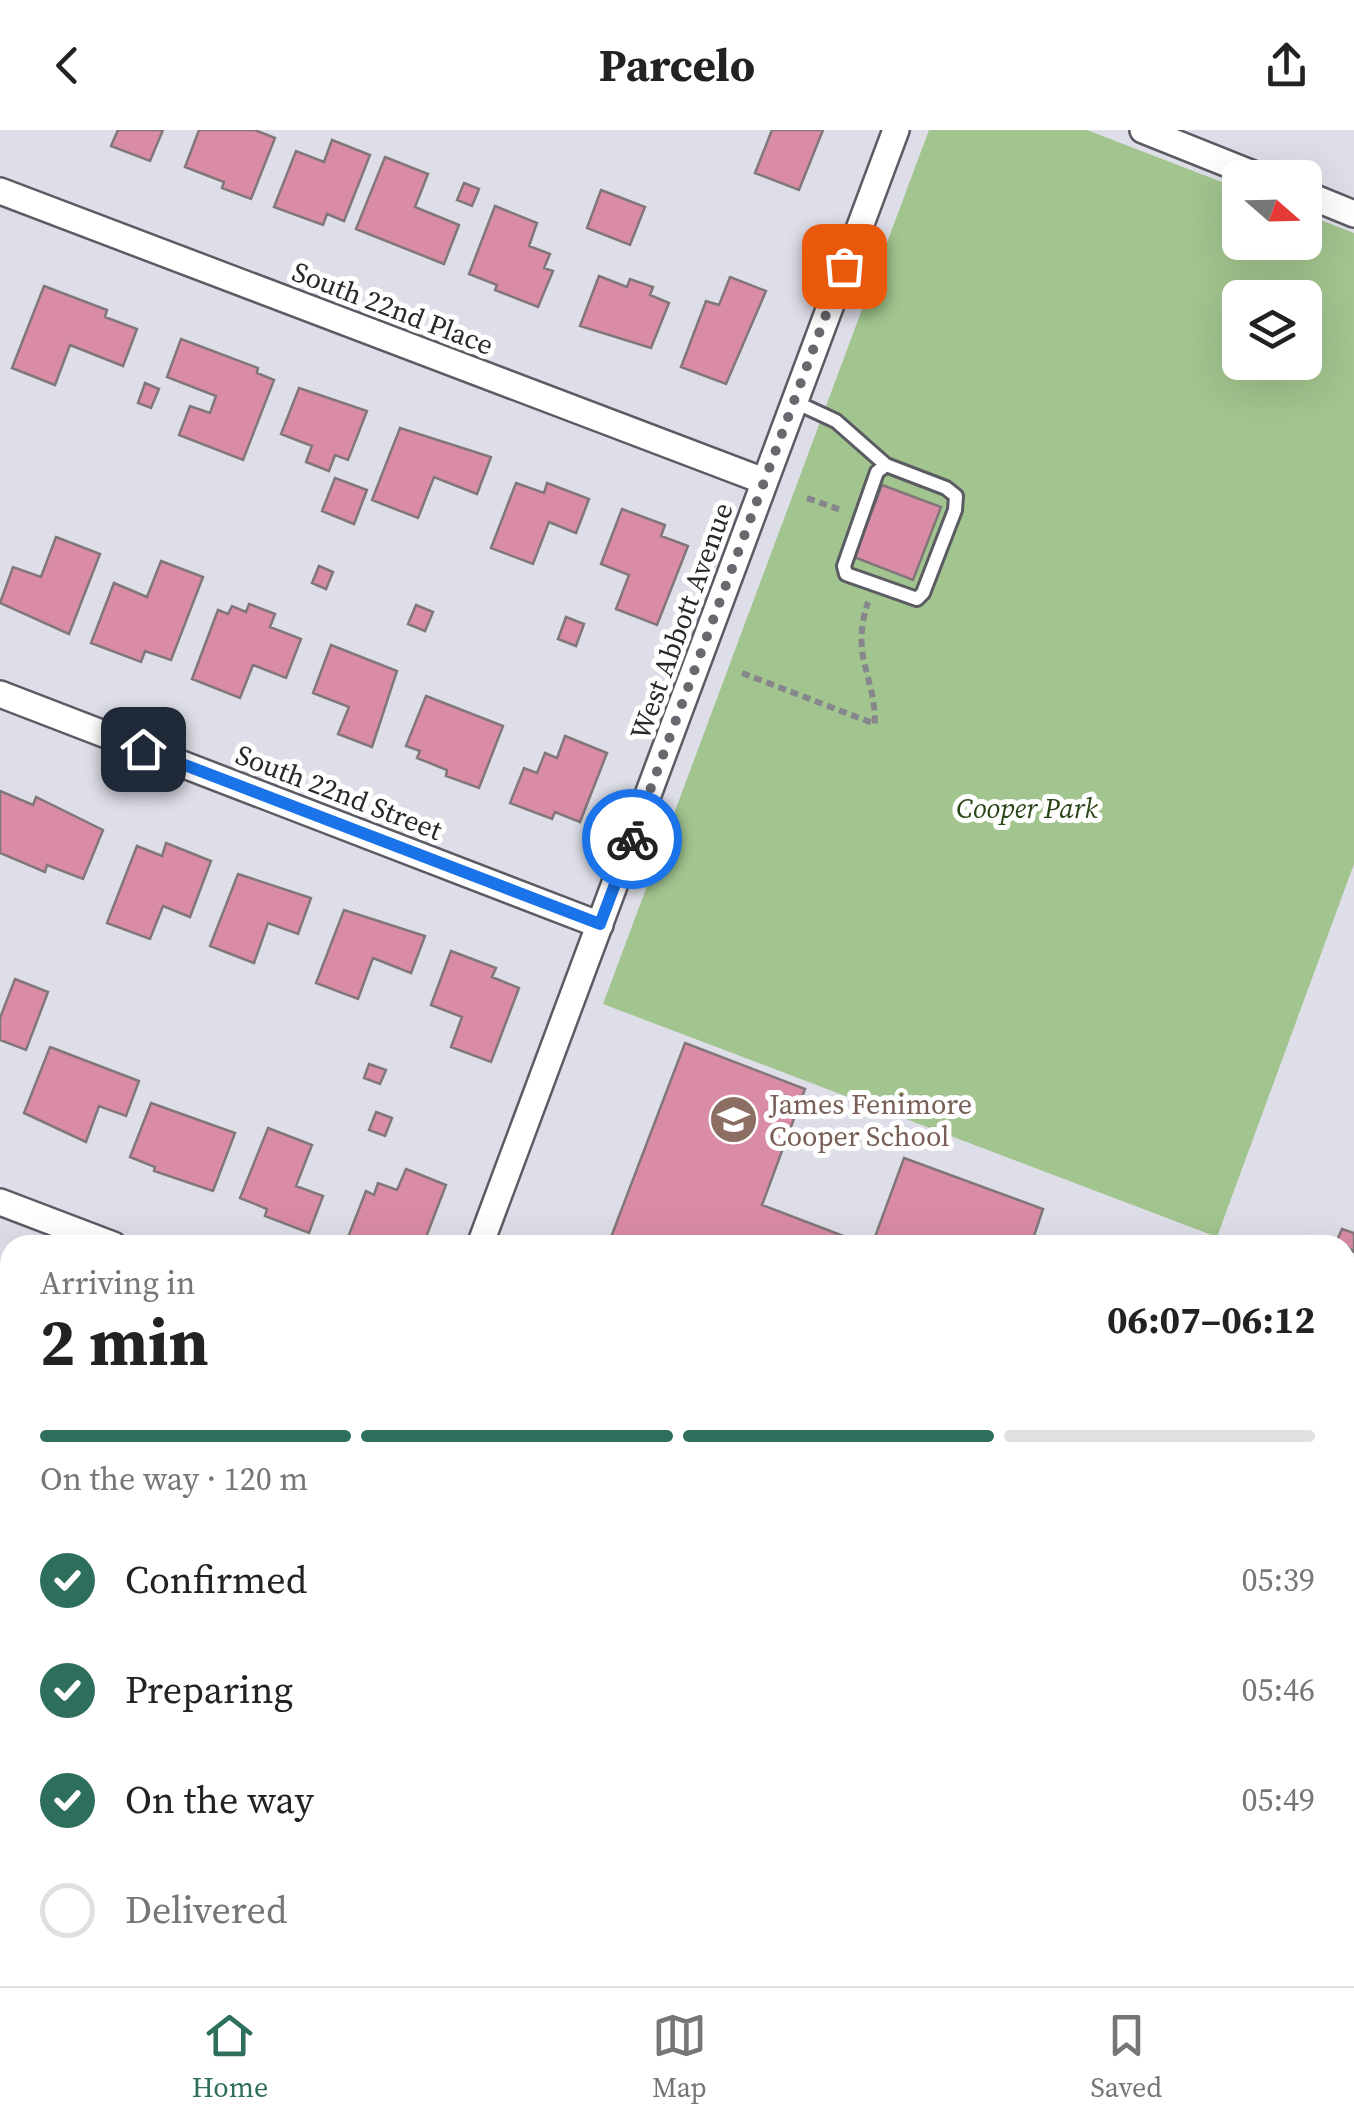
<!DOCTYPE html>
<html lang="en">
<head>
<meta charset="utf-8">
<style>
	:root { --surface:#fff; --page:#f2f2f2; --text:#222; --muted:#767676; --line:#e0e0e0; --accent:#2e6e5d }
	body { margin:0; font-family:"Source Serif 4",serif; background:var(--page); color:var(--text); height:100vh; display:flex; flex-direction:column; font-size:38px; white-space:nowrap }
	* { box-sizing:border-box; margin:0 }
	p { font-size:32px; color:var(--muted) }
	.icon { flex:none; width:55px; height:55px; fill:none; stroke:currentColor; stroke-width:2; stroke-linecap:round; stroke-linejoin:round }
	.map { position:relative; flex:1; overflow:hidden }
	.side { position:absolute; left:0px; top:1105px; width:1355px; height:752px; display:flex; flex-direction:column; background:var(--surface); border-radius:30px 30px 0 0; box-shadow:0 10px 40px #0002 }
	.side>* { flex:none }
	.needle { width:65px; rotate:110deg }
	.tools { position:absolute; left:1222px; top:30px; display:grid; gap:20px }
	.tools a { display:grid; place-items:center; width:100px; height:100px; border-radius:15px; background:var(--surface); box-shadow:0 10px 40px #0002; font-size:50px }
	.pin { position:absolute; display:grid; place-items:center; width:85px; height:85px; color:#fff; margin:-42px; border-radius:20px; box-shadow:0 5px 15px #0006 }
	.courier { position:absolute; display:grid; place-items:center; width:100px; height:100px; margin:-50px; border:8px solid #1a73e8; border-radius:50%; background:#fff; color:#222; box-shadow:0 2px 12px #0007 }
	.summary em { font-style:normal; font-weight:700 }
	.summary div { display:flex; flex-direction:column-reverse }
	.summary { display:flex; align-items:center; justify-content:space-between; height:170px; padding:0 40px }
	h1 { font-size:65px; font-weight:700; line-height:75px }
	.bar { display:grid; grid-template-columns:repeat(4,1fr); gap:15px 10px; align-content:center; height:120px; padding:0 40px }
	.bar i { height:12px; border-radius:8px; background:var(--line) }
	.bar .selected { background:var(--accent) }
	.bar p { grid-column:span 4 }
	ol { padding:0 40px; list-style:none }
	li { display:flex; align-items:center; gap:30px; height:110px }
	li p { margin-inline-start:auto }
	li .icon { padding:10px; border-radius:50%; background:var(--accent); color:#fff; stroke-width:4 }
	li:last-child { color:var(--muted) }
	li i { width:55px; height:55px; border:5px solid var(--line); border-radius:50% }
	header { display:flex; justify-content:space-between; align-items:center; height:130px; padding:0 40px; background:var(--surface); font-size:45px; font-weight:700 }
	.tabs { display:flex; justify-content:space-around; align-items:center; height:140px; border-top:2px solid var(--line); background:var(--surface); font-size:28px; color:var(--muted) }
	.tabs a { display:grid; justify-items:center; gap:5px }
	.tabs .selected { color:var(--accent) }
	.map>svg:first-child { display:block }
	.green { fill:#a2c48e; fill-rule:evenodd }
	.building { fill:#da8ba5; stroke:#81777a; stroke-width:2.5 }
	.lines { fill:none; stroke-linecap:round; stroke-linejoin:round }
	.service-casing { stroke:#5b5b63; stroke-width:18 }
	.minor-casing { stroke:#5b5b63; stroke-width:30 }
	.tertiary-casing { stroke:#5b5b63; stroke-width:35 }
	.path { stroke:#86868d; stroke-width:6; stroke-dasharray:8 5; stroke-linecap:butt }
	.service { stroke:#fff; stroke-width:12 }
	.minor { stroke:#fff; stroke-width:25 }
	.tertiary { stroke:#fff; stroke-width:30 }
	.done { stroke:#68686e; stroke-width:10; stroke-dasharray:0 18 }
	.route { stroke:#1a73e8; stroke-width:12 }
	.labels { text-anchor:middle; stroke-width:10; stroke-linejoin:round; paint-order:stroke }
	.street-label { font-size:28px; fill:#28282c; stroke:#fff }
	.park-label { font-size:28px; font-style:italic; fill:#294416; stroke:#fff }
	.education-label { font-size:28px; fill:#785e54; stroke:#fff; text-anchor:start }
</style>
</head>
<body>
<header><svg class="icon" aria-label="back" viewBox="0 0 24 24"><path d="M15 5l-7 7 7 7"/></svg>Parcelo<svg class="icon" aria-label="share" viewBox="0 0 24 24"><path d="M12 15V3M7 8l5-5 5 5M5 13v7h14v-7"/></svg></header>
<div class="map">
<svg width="1354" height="1856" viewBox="0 0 1354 1856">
	<rect width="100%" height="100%" fill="#dedee8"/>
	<path class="green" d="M929,0H1087L1240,59V112H1305V84L1354,103V734L1217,1107L603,874ZM1240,168H1305V232H1240Z"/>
	<path class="building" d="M118,0H163L150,31L111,16Z
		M199,0H255L275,8L251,69L222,58L224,52L185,37Z
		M772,0H823L799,60L755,43Z
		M332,10L370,25L344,91L327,84L323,95L274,77L296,21L324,32Z
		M385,27L428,44L415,77L459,95L444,134L356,99Z
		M464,53L479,59L472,76L457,70Z
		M601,60L645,77L630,115L587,98Z
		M495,76L537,93L529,116L550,124L544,138L553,141L538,177L495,160L497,155L469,144Z
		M599,146L627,157L630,149L653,157L650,165L669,173L651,218L580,196Z
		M730,147L766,161L726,254L681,237L706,171L719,175Z
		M44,156L107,180L105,187L137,199L123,236L70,215L55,255L12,238Z
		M181,209L258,238L257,243L274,250L243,330L179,305L190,276L210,283L216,266L167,247Z
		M145,253L159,259L151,278L138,273Z
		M299,258L367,281L348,330L335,325L329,341L306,332L312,316L281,304Z
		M400,298L491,327L477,364L434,347L418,388L372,370Z
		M335,348L367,360L354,394L322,381Z
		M516,353L544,363L547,353L589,369L576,403L549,392L533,434L491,418Z
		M882,355L941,377L913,450L854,427Z
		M622,379L665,395L661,406L688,416L657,495L616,479L629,445L601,434Z
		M56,407L100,424L69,504L0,473L13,437L41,447Z
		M161,431L203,447L171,530L145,521L141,532L91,513L114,453L147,467Z
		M319,436L333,442L326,459L312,453Z
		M249,474L275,484L270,497L301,509L286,548L253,535L240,568L192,549L218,480L228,484L232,476L246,482Z
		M416,475L433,482L425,501L408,494Z
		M566,487L584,494L576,516L558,509Z
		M331,515L397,541L372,617L338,604L349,577L313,563Z
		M426,566L503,596L479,658L446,646L447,640L417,628L420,621L406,616Z
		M565,606L607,623L580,692L555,682L552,689L510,673L524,638L537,643L545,623L557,628Z
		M0,661L33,675L36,667L103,700L83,749L47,735L45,742L0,723Z
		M166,713L211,731L190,787L163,776L150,809L107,793L137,716L162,726Z
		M238,744L311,768L298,804L268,793L254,833L210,816Z
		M344,780L425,806L411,843L373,828L358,869L316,853Z
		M451,821L496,838L492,847L519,858L491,932L451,917L462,887L431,875Z
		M15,849L48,862L26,920L0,910V888Z
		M685,913L805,959L762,1075L867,1115H608Z
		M50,917L139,951L126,986L99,976L86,1012L24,983Z
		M369,934L386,940L380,954L364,948Z
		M151,973L235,1003L213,1061L154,1041L155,1037L130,1027Z
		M376,982L392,988L385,1006L369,1000Z
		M268,998L312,1015L296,1056L323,1066L309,1103L265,1086L267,1079L240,1068Z
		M904,1028L1043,1079L1031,1115H872Z
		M406,1039L446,1055L423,1115H345L366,1061L374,1065L378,1053L397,1060Z
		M1342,1099L1354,1103V1122L1345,1115H1335Z
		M1354,1134V1245L1345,1241V1157Z
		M3,1151L10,1153V1197L5,1194L0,1207Z
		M1345,1269L1354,1272V1299L1345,1323Z
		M3,1424L10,1427V1485L0,1481Z
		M117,1848H184L181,1856H114Z
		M262,1848H329L346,1854L258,1856Z
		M965,1848H1051L1047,1856H971L963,1853Z
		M1078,1848H1156L1153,1856H1075Z"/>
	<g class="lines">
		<defs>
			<path id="service" d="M793,271L836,291L886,335L946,358L956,366L955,380L923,463L917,469L846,444L844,436L877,342L886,335"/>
			<path id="minor" d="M1143,0L1263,48
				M0,61L764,351
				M1305,64L1354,84
				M0,564L600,795
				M0,1072L113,1115
				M480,1115L896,0
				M1345,1555L1354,1558"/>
			<path id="tertiary" d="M0,1567L10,1570
				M1345,1599L1354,1575
				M0,1626L10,1630
				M585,1848L607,1856
				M736,1848L759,1856
				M1251,1856L1254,1848"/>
		</defs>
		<use href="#service" class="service-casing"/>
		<use href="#minor" class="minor-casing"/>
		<use href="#tertiary" class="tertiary-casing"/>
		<path class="path" d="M807,368L841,380
			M742,543L875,594C875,543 850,528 868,472
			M230,1856L234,1848"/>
		<use href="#service" class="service"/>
		<use href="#minor" class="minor"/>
		<use href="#tertiary" class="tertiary"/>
	</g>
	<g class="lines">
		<path class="done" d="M632,709L844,136"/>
		<path class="route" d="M143,619L600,794L632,709"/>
	</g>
	<defs>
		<symbol id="school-disc" viewBox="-11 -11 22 22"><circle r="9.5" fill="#8d6e63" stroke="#fff"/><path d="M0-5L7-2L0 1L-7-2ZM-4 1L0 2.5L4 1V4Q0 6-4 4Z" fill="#fff"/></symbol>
	</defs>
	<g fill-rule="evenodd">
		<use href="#school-disc" x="706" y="962" width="55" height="55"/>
	</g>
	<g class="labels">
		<g class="street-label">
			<text transform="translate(393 178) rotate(21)" y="10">South 22nd Place</text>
			<text transform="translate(681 491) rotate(-70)" y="10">West Abbott Avenue</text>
			<text transform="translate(339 662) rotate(21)" y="10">South 22nd Street</text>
		</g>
		<g class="park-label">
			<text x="1027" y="688">Cooper Park</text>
		</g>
		<g class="education-label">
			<text x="769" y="984">James Fenimore<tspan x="769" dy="32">Cooper School</tspan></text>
		</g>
	</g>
</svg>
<div class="tools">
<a><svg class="needle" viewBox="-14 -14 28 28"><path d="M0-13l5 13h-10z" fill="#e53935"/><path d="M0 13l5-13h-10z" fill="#767676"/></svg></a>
<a><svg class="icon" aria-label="layers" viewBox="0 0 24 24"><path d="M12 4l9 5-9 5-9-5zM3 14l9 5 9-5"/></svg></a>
</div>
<div class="pin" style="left:844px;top:136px;background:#ea580c"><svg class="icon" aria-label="bag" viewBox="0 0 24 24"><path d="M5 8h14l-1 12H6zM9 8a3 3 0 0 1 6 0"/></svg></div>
<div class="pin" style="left:143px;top:619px;background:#1f2937"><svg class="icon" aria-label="home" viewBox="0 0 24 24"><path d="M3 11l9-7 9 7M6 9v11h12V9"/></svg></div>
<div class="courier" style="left:632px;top:709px"><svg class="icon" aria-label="bike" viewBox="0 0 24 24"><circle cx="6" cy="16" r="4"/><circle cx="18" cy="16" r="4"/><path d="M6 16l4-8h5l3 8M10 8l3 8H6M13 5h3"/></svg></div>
<section class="side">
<div class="summary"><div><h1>2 min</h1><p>Arriving in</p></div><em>06:07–06:12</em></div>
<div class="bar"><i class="selected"></i><i class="selected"></i><i class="selected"></i><i></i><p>On the way · 120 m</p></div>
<ol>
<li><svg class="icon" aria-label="check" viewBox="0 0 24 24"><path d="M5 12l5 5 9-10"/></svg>Confirmed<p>05:39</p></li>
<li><svg class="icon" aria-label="check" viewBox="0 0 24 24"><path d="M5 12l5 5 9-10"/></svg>Preparing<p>05:46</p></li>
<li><svg class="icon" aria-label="check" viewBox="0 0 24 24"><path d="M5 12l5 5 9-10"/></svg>On the way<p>05:49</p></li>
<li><i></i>Delivered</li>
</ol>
</section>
</div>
<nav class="tabs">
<a class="selected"><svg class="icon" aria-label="home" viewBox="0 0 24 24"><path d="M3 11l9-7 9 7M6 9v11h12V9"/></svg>Home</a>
<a><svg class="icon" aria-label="map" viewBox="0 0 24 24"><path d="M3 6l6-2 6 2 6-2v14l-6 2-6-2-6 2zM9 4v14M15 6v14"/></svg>Map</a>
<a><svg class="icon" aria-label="saved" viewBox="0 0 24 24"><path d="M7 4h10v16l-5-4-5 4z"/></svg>Saved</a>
</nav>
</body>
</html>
